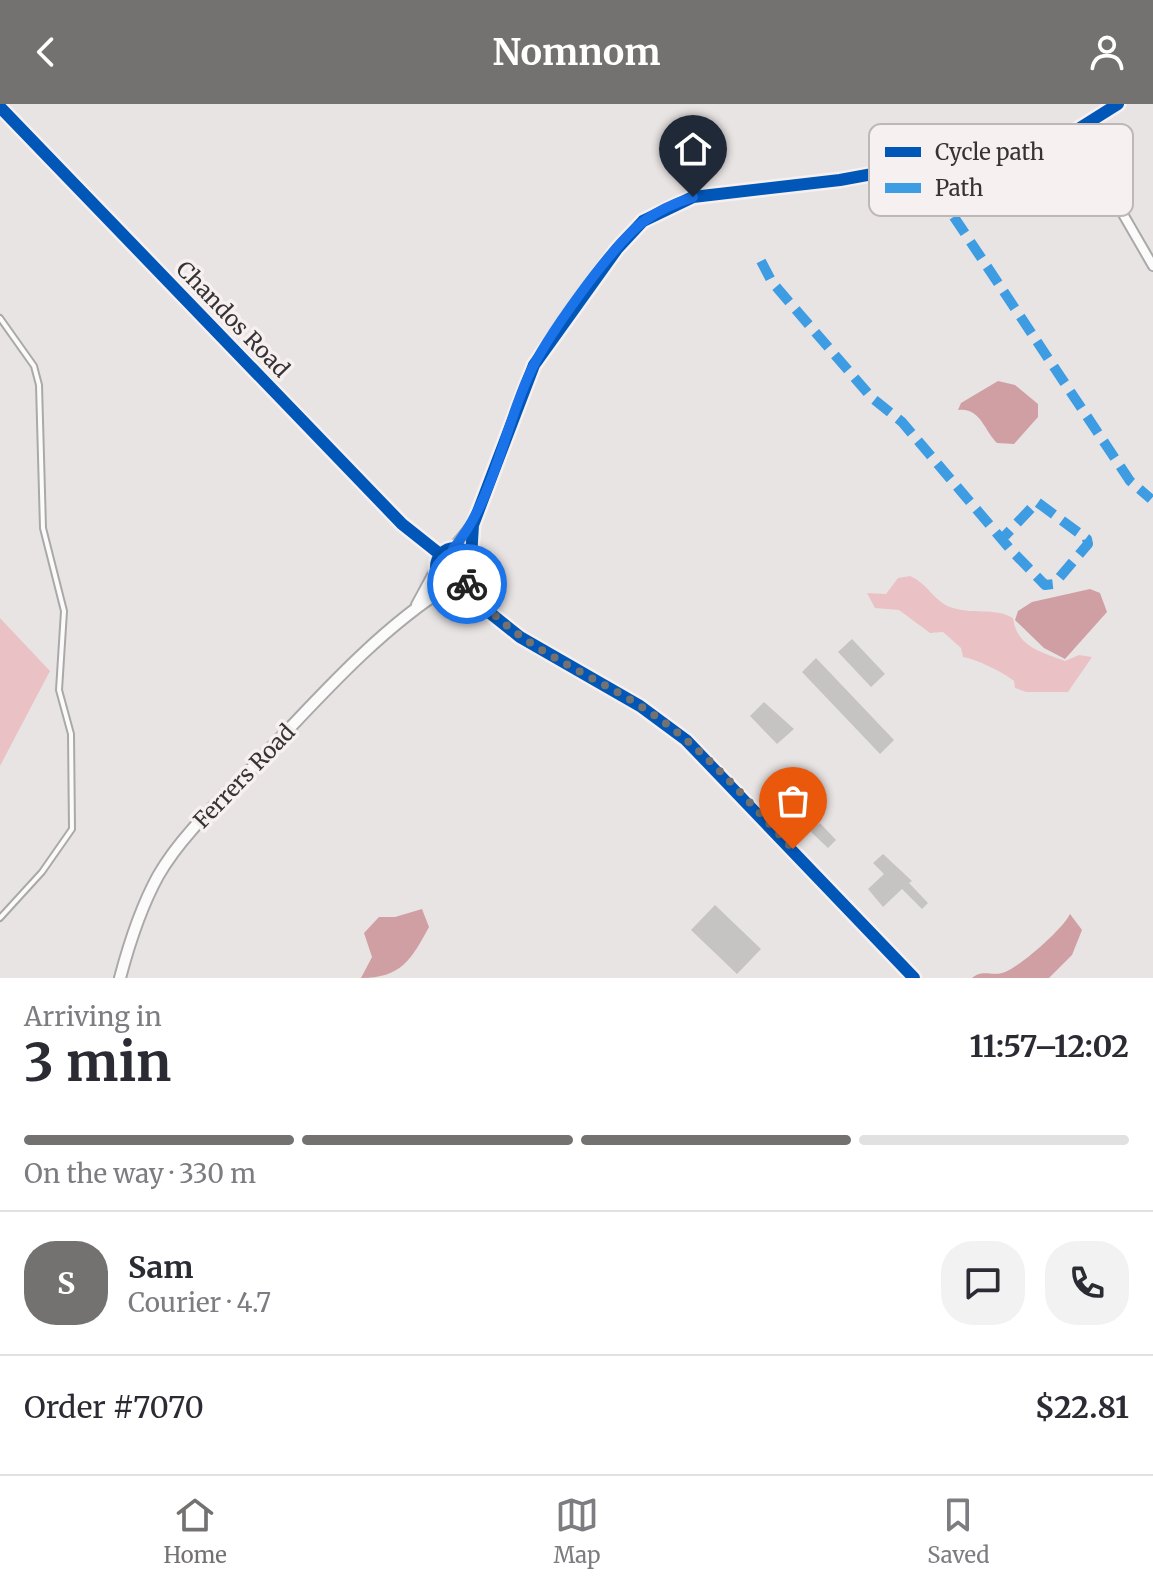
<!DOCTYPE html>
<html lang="en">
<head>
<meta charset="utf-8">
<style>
	:root { --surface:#fff; --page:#f2f2f3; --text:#2b2b33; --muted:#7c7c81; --line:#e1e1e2; --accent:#747171 }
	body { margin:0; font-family:Merriweather,serif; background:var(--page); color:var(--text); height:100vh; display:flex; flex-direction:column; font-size:30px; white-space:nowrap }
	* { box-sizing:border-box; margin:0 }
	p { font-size:26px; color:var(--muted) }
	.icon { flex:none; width:44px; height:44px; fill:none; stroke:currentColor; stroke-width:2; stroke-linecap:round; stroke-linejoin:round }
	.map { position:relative; height:874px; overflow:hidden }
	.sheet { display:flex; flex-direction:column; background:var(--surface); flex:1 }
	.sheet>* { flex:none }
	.pin { position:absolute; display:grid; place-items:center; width:68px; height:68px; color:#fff; margin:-82px -34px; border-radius:50% 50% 50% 0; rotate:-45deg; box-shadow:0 0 8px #0007 }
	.pin .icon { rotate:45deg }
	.courier { position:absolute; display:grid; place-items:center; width:80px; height:80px; margin:-40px; border:6px solid #1a73e8; border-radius:50%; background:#fff; color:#222; box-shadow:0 2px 10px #0007 }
	.overview em { font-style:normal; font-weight:700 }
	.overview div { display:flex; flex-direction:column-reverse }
	.overview { display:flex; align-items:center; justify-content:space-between; height:136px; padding:0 24px }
	h1 { font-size:52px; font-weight:700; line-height:60px }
	.bar { display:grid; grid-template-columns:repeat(4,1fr); gap:12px 8px; align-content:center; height:96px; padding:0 24px }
	.bar i { height:10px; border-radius:6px; background:var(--line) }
	.bar .on { background:var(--accent) }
	.bar p { grid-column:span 4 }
	.line { display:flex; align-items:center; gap:20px; padding:0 24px; border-top:2px solid var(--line) }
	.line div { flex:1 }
	.round { display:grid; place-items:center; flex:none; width:84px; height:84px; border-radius:32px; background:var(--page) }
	header { display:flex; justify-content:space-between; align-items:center; height:104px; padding:0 24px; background:var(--accent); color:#fff; font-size:36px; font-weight:700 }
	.dock { display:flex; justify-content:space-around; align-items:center; height:112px; border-top:2px solid var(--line); background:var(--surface); font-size:22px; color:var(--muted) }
	.dock a { display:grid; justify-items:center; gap:4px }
	.dock .on { color:var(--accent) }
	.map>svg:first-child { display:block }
	.green { fill:#eac2c6 }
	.water { fill:#cf9fa3 }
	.building { fill:#c6c3c3 }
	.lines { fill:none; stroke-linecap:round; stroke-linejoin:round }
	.service-casing { stroke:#aba8a8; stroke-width:8 }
	.minor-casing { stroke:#aba8a8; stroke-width:12 }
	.tertiary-casing { stroke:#aba8a8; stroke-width:14 }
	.service { stroke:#fcfbfb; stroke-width:4 }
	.minor { stroke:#fcfbfb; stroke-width:8 }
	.tertiary { stroke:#fcfbfb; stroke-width:10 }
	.quiet { stroke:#3e9de2; stroke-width:10; stroke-dasharray:20 10; stroke-linecap:butt }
	.cycleway-casing { stroke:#f7f0f1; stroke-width:17 }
	.cycleway { stroke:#0057b8; stroke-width:12 }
	.done { stroke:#747171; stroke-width:8; stroke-dasharray:0 14.4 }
	.route { stroke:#1a73e8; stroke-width:10 }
	.labels { text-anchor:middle; stroke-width:7; stroke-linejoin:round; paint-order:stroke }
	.street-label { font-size:22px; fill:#353333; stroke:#f7f0f1 }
	.key { fill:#f7f0f1; stroke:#bdb7b8; stroke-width:2 }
	.key-label { font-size:22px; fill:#353333 }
</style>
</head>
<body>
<header><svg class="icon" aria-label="back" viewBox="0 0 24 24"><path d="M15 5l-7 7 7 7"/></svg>Nomnom<svg class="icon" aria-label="person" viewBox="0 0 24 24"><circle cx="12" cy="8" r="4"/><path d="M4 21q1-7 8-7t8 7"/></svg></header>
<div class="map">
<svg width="1153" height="874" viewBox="0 0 1153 874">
	<rect width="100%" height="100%" fill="#e9e4e4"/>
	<path class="green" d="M910,472C927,479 934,497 950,503C971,511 995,503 1013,514C1017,543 1041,548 1065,557L1079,551L1092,553L1068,588H1026L1015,584L1014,577C1003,568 976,555 963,553L961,544L943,528L930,529L899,506L875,504L867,489L886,490L898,474Z
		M0,514L50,567L0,662Z"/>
	<path class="water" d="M998,277L1015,281L1038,300V313L1014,340L997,339C984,326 980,303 958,306L961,299Z
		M1090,485L1100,489L1107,508L1065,555L1044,544L1015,516L1018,507L1032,498Z
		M422,805L429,823C411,856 401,874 361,874L372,853L364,829L379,813H395Z
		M1070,810L1082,826L1072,851L1049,874H972C982,865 990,872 1002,869C1018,865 1063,825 1070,810Z"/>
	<path class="building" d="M852,535L885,570L871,583L838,548Z
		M816,554L894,636L880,650L802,568Z
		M764,598L794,625L777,640L750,612Z
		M820,719L836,736L828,744L810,727Z
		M883,750L912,777L909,779L928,799L922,805L902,785L883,803L868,785L884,770L873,759Z
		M715,801L761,845L737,870L691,826Z"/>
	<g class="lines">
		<defs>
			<path id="service" d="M0,214L34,262L39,281L43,424L64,507L59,586L71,630L72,725L42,768L0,814"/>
			<path id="minor" d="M0,3L402,420L441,451
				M1075,27L1153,162
				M466,479L490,509L520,533L640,602L686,636L914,874"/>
			<path id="tertiary" d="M436 463a19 19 0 1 1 38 0a19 19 0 1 1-38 0Z
				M453,445L473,421
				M471,454L473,421L534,261L617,145L643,117L693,93L840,76L1035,40L1075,27L1118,0
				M417,501L436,466
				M120,874C129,840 141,803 158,772C182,730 220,697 254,662C314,599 376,527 450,481"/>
		</defs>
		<use href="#service" class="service-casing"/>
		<use href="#minor" class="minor-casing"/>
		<use href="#tertiary" class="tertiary-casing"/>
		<use href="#service" class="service"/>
		<use href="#minor" class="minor"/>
		<use href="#tertiary" class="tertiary"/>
		<path class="quiet" d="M924,61L930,77L1130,377L1151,395
			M761,157L772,178L872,294L902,318L1011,446L1045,481L1054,480L1088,440L1087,435L1037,398L1002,435"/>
		<defs>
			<path id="cycleway" d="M0,3L402,420L441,451
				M436 463a19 19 0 1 1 38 0a19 19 0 1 1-38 0Z
				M471,454L473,421L534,261L617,145L643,117L693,93L840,76L1035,40L1075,27L1118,0
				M466,479L490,509L520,533L640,602L686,636L914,874"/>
		</defs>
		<use href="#cycleway" class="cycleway-casing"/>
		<use href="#cycleway" class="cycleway"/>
	</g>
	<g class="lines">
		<path class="done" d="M467,480C515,547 597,569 661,616C711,652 751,701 793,745"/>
		<path class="route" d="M467,480C477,465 475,448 453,445C493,397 503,329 528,273C544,236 612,141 644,117C659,106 675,99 693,93"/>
	</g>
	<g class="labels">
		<g class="street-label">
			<text transform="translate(233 215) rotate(46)" y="8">Chandos Road</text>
			<text transform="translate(244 672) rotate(-46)" y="8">Ferrers Road</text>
		</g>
	</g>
	<rect x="869" y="20" width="264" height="92" rx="12" class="key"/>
	<rect x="885" y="43" width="36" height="10" fill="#0057b8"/>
	<rect x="885" y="79" width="36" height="10" fill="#3e9de2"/>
	<g class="key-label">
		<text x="935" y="56">Cycle path</text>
		<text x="935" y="92">Path</text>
	</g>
</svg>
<div class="pin" style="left:793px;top:745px;background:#ea580c"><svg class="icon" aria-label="bag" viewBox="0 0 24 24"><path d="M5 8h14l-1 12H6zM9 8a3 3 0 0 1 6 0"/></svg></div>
<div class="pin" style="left:693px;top:93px;background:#1f2937"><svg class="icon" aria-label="home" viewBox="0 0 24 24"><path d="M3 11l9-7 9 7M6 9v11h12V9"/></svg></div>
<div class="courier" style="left:467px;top:480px"><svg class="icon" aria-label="bike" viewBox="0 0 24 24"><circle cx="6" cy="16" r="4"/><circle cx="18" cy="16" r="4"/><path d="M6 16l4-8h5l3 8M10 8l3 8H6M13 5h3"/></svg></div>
</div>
<section class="sheet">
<div class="overview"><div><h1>3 min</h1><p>Arriving in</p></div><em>11:57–12:02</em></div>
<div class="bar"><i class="on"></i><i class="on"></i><i class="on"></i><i></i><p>On the way · 330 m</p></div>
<div class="line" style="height:144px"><b class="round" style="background:var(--accent);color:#fff">S</b><div><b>Sam</b><p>Courier · 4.7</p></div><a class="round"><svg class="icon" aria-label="chat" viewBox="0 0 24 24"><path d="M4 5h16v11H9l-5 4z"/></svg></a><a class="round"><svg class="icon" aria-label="phone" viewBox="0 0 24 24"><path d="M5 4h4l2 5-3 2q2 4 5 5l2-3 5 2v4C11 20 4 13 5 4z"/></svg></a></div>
<div class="line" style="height:104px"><div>Order #7070</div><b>$22.81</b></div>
</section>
<nav class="dock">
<a class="on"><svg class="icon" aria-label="home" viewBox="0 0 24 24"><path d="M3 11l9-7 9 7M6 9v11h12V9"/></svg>Home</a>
<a><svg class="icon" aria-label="map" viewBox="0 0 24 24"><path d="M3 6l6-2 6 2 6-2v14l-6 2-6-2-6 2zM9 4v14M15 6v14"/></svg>Map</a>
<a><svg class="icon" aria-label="saved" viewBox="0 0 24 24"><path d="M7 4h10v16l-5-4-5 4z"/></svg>Saved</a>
</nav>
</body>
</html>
